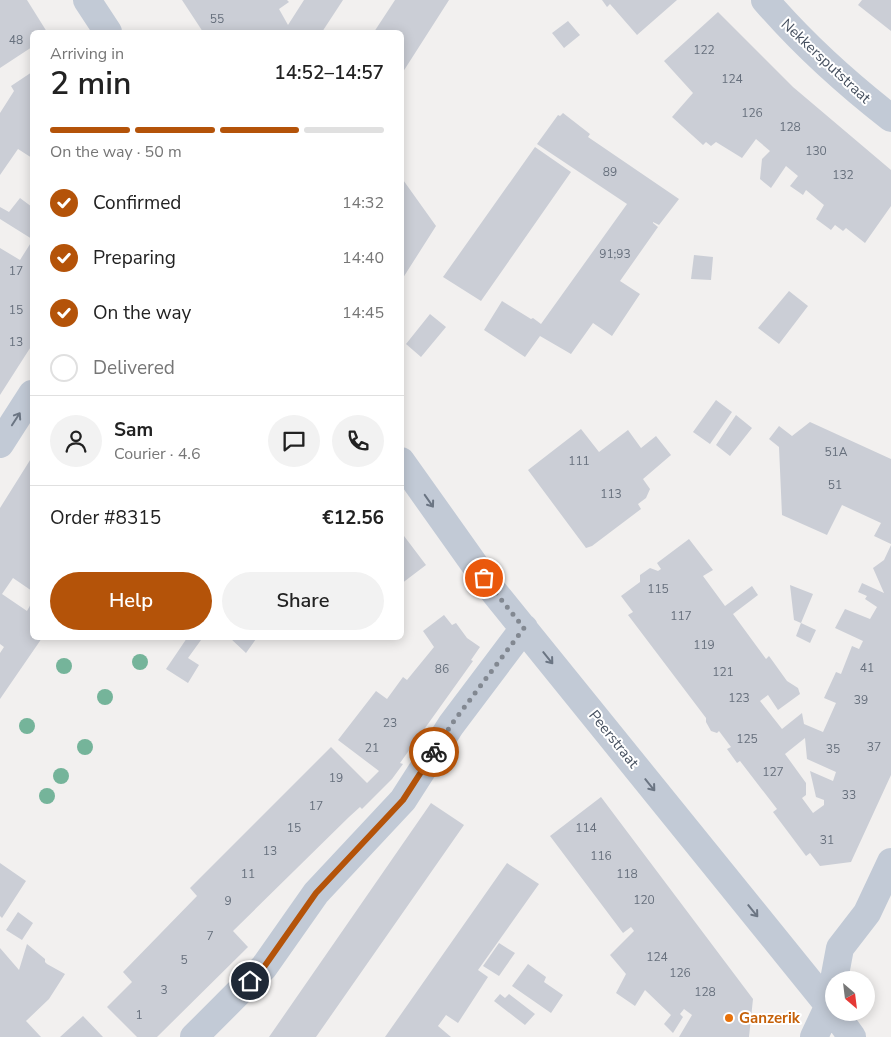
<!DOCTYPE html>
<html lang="en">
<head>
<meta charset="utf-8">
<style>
	:root { --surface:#fff; --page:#f2f2f2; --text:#222; --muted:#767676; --line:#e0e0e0; --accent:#b45309 }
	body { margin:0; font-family:"Nunito Sans",sans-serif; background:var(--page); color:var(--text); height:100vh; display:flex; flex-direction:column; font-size:19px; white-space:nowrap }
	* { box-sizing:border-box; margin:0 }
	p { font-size:16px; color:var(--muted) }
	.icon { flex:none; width:28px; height:28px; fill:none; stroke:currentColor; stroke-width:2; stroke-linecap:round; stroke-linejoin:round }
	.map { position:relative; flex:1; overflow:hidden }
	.details { position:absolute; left:30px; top:30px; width:374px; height:610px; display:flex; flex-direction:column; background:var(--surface); border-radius:8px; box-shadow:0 2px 12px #0003 }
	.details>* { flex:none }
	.needle { width:32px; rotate:152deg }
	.controls { position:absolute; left:825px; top:971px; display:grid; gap:10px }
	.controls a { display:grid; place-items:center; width:50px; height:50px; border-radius:50%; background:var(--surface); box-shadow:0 2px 12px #0003; font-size:25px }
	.pin { position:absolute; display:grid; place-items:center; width:42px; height:42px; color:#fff; margin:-21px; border:2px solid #fff; border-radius:50%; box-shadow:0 1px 5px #0007 }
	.courier { position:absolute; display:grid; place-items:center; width:50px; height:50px; margin:-25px; border:4px solid #b45309; border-radius:50%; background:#fff; color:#222; box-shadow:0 1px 6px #0007 }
	.headline em { font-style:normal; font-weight:600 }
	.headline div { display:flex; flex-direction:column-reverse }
	.headline { display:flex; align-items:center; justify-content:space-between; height:85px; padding:0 20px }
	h1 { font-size:32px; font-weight:600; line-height:38px }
	.bar { display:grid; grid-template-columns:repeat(4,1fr); gap:8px 5px; align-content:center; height:60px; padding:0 20px }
	.bar i { height:6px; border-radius:4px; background:var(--line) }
	.bar .current { background:var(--accent) }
	.bar p { grid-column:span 4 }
	.line { display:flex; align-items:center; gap:12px; padding:0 20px; border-top:1px solid var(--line) }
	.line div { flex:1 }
	.round { display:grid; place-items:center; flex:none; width:52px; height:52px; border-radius:26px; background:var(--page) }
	ol { padding:0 20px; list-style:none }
	li { display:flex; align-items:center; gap:15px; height:55px }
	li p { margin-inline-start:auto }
	li .icon { padding:5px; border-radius:50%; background:var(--accent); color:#fff; stroke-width:4 }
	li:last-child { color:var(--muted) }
	li i { width:28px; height:28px; border:2px solid var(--line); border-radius:50% }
	.button { display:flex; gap:10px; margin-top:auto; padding:10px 20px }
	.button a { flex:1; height:58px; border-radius:30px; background:var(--accent); color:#fff; font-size:20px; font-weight:600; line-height:58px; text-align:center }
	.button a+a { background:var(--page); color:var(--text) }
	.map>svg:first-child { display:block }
	.building { fill:#cbced6; fill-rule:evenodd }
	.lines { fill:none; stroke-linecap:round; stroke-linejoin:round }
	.street { stroke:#c2cad6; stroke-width:28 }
	.tree { fill:#75b49a }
	.oneway { stroke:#6b7583 }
	.done { stroke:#828891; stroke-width:5; stroke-dasharray:0 9 }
	.route { stroke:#b45309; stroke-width:6 }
	.food-dot { fill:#e8710a; stroke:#fff; stroke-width:2 }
	.labels { text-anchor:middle; stroke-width:4; stroke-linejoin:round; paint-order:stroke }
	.number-label { font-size:12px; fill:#67707d }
	.street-label { font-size:15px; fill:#46505f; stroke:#fff }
	.food-label { font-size:15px; font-weight:bold; fill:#c56008; stroke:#fff; text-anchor:start }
</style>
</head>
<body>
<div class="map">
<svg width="891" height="1037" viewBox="0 0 891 1037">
	<rect width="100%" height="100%" fill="#f2f0ef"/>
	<path class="building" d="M0,0H27L47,32H32V47L0,68Z
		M182,0H287L289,2L279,9L288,25L304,0H343L322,32H203Z
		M395,0H449L401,75V32H374Z
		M602,0H677L637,35L610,4L607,7Z
		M862,0H891V31L858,5Z
		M718,12L793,87L891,170V206L865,243L846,228L843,231L835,225L831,230L816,219L824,205L806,190L803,195L790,186L798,176L786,166L771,188L760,179L762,159L770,151L756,139L742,158L716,142L711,146L706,142L703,145L672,117L693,93L664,61Z
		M568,21L580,35L564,48L552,33Z
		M32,72V158L18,149L0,175V113L14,91L11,86Z
		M563,113L590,134L588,137L679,199L659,225L653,222V223L658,227L620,281L640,294L612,336L593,323L571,354L540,336L525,357L484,330L502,301L531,319L533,318L541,324L627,204L537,144L558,115L560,116Z
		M535,147L571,172L481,301L443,277Z
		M401,177L436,226L401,281Z
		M20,198L32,207V239L0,219V207L9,212Z
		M32,241V345L0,395V248L20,260Z
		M694,255L713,257L711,280L691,279Z
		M789,291L808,306L779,344L758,328Z
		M430,314L446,327L421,357L406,344Z
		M716,400L732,412L710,444L693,432Z
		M736,415L752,428L730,456L716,445Z
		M810,422L891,459V544L874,536L881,523L842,505L827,535L782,515L779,447L769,439L779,426L792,436Z
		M581,429L599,452L628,430L641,448L656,436L671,455L643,479L650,489L646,498L638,504L641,509L592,546L586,548L528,470Z
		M32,457V591L13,578L2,594L27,611L32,602V638H42L0,699V653L4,647L0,644V508Z
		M401,532L426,565L401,584Z
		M689,539L713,570L703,576L725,606L752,586L758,595L733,614L766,659L769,656L787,681L798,688L800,694L778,710L768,695L760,701L782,729L802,713L804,724L823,732L836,703L824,698L836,672L841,674L852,646L859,649L863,641L835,628L845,609L870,619L877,607L865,599L867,596L858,592L862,583L884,593L873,568L884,560L891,545V775L851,862L820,866L810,853L806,856L773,812L777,809L740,761L737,763L727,749L731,747L719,731L717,733L711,731L706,722V718L628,615L633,612L621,596L640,582V575L650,568L658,571L661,569L657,563ZM805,738L807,759L836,772L833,781L810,771L816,797L824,800V805L813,813L802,798L806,795V783L785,754Z
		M790,585L813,594L801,623L794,620Z
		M444,615L452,625L456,623L467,638L480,647L471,660L473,661L400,763L403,764L392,779L362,809L360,807L349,817L233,931L248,947L157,1037H137L107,1007L132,982L123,972L197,896L190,888L331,747L367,783L379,771L338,740L376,691L387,699L403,677L407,680L434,647L423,631Z
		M801,623L816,630L810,643L796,636Z
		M187,638H197L201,640L188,658L199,665L188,683L166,669Z
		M230,638H254L256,639L246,653Z
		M601,797L753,999L749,1037H679L692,1015L684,1009L680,1014L683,1017L673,1033L664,1024L671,1015L645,990L635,1006L616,993L626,974L610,955L634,931L631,927L623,933L550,836Z
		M431,803L464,825L316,1037H269Z
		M0,863L26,881L2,918L0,916Z
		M507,863L539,884L478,970L488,977L458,1023L446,1015L438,1026L451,1037H385Z
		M18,912L33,923L22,940L6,930Z
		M499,943L515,953L499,976L483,966Z
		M27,944L45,959V962L47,964L65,974L49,999L26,1021L41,1037H0V948L19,970Z
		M528,964L546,977L544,982L563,995L551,1013L512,986Z
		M500,994L505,998L509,994L535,1014L525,1025L494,1001Z
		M83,1016L103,1037H60Z"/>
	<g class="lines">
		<path class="street" d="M87,0L108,32
			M765,0C802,43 846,83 891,118
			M0,444L32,394
			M401,461L494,592L834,1012
			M834,980L840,948L867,913L891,862
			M834,1012L852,1037
			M194,1037L264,967L316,893L403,800L451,725L524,628
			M814,1037L829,1005L832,990"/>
	</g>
	<g class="tree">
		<circle cx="140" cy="662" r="8"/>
		<circle cx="64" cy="666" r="8"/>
		<circle cx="105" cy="697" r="8"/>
		<circle cx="27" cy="726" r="8"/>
		<circle cx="85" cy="747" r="8"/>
		<circle cx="61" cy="776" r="8"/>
		<circle cx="47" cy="796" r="8"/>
	</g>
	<defs><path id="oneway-shaft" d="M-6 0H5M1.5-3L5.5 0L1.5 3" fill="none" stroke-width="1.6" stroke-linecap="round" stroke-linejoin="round" transform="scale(1.25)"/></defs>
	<g class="oneway">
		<use href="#oneway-shaft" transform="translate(16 419) rotate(-57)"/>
		<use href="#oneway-shaft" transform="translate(429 501) rotate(55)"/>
		<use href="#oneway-shaft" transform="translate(548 658) rotate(51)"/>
		<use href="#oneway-shaft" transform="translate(650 785) rotate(51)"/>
		<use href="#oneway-shaft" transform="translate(753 911) rotate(51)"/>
	</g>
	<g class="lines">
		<path class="done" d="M434,752L451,725L524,628L484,578"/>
		<path class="route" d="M250,981L264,967L316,893L403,800L434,752"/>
	</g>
	<circle class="food-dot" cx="729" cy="1018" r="5"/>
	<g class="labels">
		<g class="number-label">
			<text x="217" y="23">55</text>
			<text x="16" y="44">48</text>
			<text x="704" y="54">122</text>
			<text x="732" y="83">124</text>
			<text x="752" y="117">126</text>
			<text x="790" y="131">128</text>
			<text x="816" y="155">130</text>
			<text x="610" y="176">89</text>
			<text x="843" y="179">132</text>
			<text x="615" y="258">91;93</text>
			<text x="16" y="275">17</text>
			<text x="16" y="314">15</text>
			<text x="16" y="346">13</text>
			<text x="836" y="456">51A</text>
			<text x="579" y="465">111</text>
			<text x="835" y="489">51</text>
			<text x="611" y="498">113</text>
			<text x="658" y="593">115</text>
			<text x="681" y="620">117</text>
			<text x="704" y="649">119</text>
			<text x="867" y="672">41</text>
			<text x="442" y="673">86</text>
			<text x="723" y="676">121</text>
			<text x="739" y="702">123</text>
			<text x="861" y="704">39</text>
			<text x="390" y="727">23</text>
			<text x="747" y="743">125</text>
			<text x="874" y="751">37</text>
			<text x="372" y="752">21</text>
			<text x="833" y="753">35</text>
			<text x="773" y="776">127</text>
			<text x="336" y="782">19</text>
			<text x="849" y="799">33</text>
			<text x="316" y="810">17</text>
			<text x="294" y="832">15</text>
			<text x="586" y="832">114</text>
			<text x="827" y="844">31</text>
			<text x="270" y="855">13</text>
			<text x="601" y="860">116</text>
			<text x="248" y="878">11</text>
			<text x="627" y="878">118</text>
			<text x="644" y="904">120</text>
			<text x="228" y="905">9</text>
			<text x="210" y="940">7</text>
			<text x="657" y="961">124</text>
			<text x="184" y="964">5</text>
			<text x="680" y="977">126</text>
			<text x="164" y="994">3</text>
			<text x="705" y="996">128</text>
			<text x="139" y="1019">1</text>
		</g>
		<g class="street-label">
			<text transform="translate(826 61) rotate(43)" y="5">Nekkersputstraat</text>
			<text transform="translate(614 739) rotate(51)" y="5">Peerstraat</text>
		</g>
		<g class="food-label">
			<text x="739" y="1023">Ganzerik</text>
		</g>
	</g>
</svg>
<div class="controls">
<a><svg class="needle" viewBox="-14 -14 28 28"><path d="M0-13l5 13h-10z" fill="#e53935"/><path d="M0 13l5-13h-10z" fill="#767676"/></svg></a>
</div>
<div class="pin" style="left:484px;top:578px;background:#ea580c"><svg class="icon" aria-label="bag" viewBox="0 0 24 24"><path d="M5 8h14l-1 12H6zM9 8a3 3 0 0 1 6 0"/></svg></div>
<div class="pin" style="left:250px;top:981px;background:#1f2937"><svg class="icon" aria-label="home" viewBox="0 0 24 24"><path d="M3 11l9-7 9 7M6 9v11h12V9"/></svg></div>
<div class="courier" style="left:434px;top:752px"><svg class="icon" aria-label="bike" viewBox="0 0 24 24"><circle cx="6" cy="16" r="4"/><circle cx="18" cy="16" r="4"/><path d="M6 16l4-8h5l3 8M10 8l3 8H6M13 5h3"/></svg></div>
<section class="details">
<div class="headline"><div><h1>2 min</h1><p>Arriving in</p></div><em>14:52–14:57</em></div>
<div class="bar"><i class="current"></i><i class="current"></i><i class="current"></i><i></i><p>On the way · 50 m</p></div>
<ol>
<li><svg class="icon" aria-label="check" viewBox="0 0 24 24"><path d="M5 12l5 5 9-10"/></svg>Confirmed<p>14:32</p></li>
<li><svg class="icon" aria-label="check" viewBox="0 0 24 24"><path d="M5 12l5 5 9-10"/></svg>Preparing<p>14:40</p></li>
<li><svg class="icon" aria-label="check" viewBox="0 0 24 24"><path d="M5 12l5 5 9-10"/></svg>On the way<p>14:45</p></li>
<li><i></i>Delivered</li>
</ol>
<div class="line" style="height:90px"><a class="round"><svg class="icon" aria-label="person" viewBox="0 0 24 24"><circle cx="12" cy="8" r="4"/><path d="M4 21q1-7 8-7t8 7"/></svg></a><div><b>Sam</b><p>Courier · 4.6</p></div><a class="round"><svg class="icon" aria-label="chat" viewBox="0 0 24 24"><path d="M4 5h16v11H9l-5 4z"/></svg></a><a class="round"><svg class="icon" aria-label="phone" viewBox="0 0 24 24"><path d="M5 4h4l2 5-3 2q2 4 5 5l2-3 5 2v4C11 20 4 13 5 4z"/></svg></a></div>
<div class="line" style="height:65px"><div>Order #8315</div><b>€12.56</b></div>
<div class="button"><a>Help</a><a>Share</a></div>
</section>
</div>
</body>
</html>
